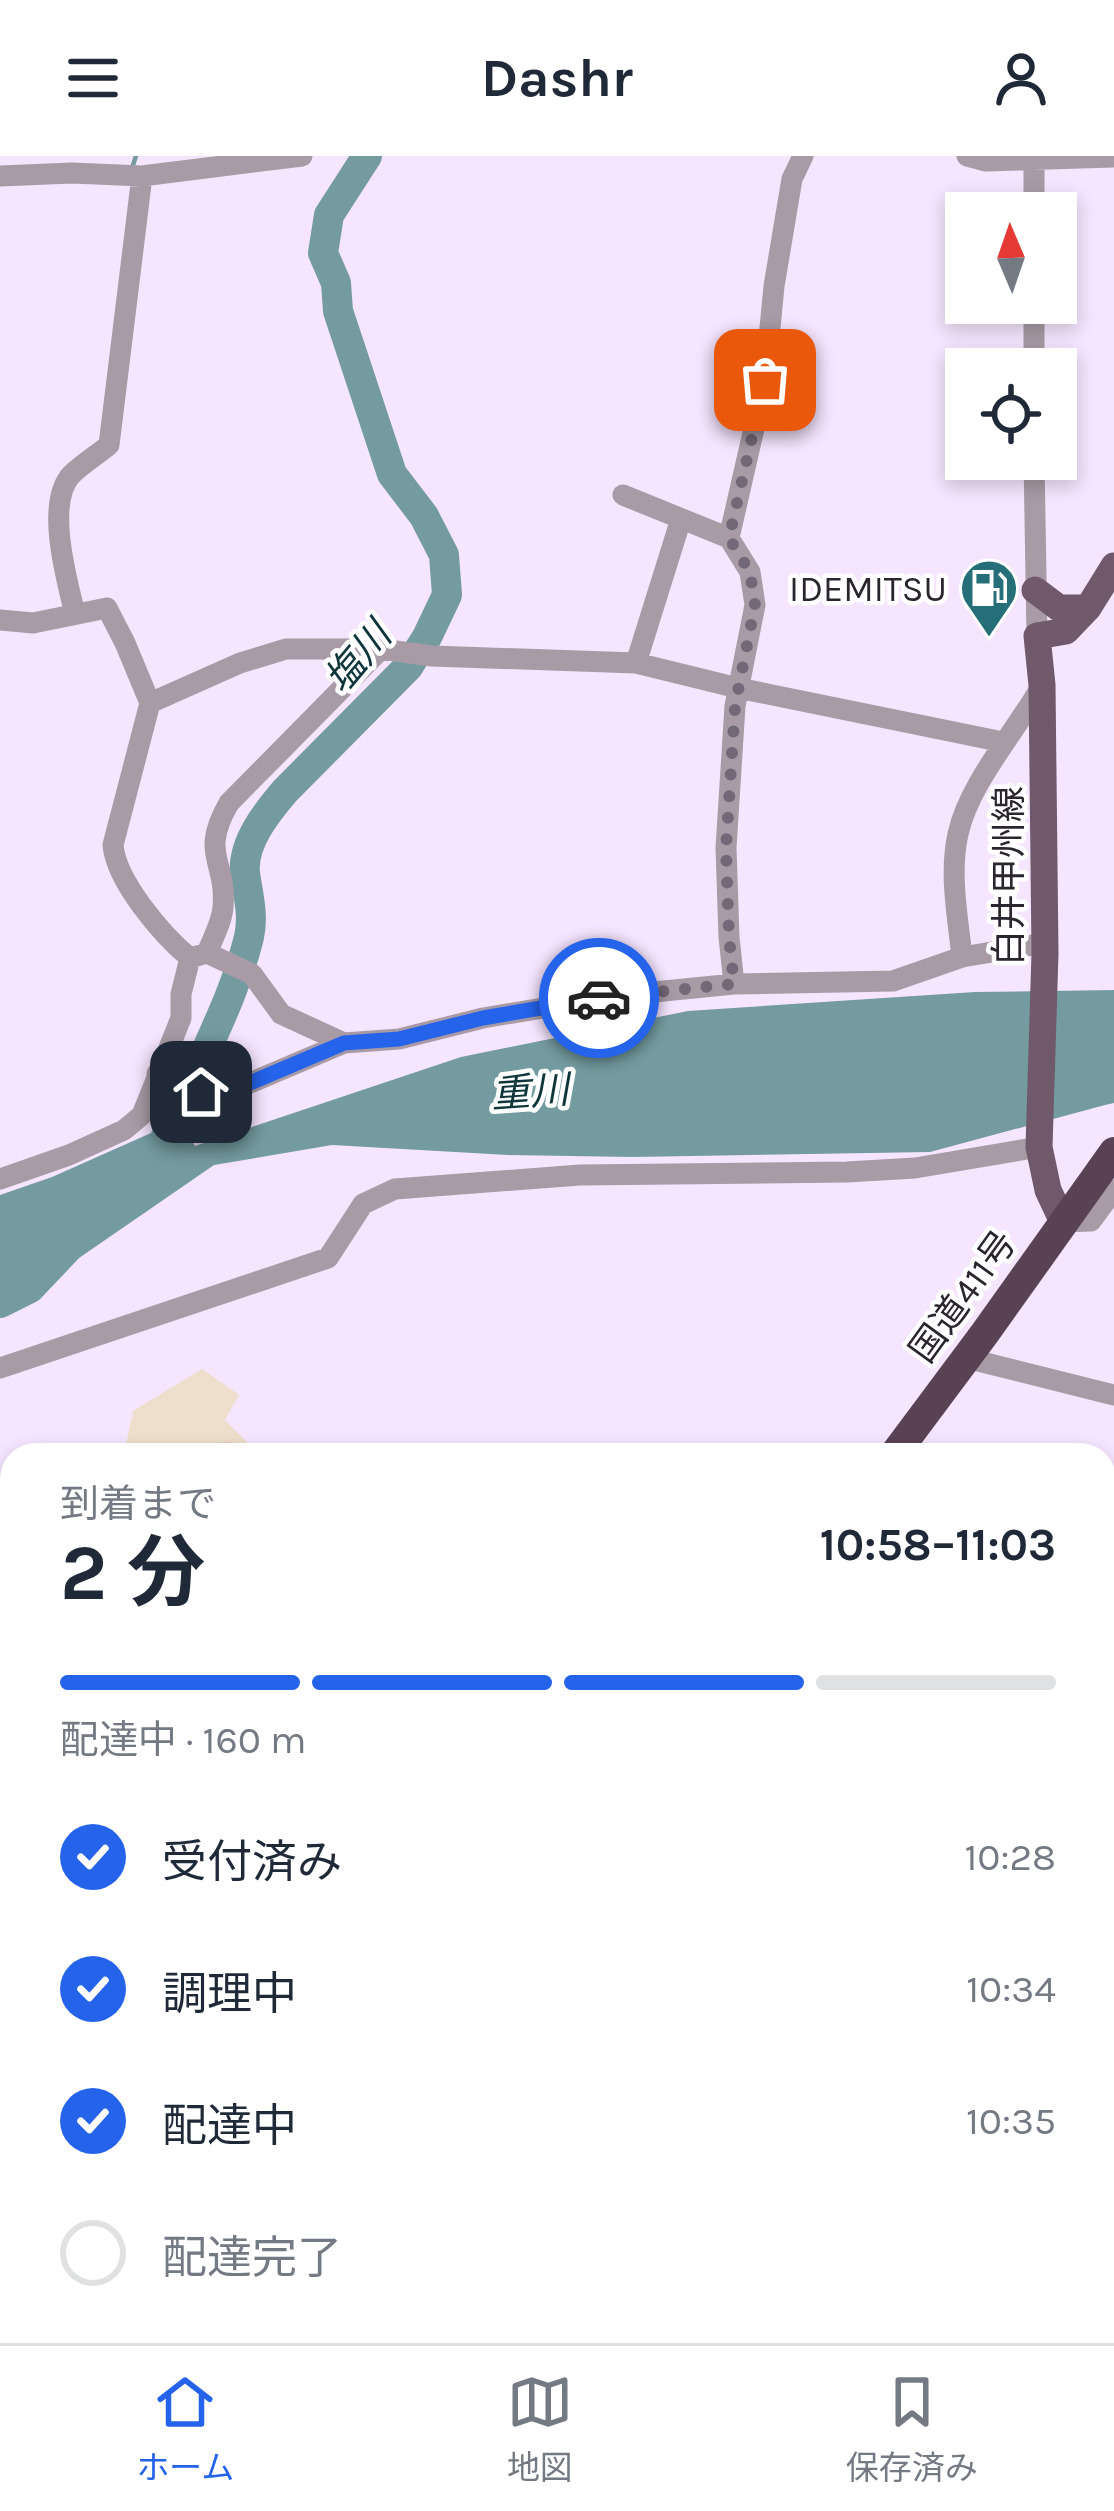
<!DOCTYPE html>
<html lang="ja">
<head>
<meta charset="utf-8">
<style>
	:root { --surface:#fff; --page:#f6f6f7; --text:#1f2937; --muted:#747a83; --line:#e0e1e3; --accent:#2563eb }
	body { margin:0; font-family:Karla,"Noto Sans JP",sans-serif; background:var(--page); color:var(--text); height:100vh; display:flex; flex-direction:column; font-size:45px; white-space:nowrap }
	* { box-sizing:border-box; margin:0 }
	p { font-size:39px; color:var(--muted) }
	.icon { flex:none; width:66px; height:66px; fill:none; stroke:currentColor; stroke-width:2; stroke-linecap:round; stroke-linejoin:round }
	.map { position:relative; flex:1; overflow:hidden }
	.drawer { position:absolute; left:0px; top:1287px; width:1116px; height:900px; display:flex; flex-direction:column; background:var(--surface); border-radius:36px 36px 0 0; box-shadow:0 6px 18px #0003 }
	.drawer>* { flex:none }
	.needle { width:78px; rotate:358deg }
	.tools { position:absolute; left:945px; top:36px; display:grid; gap:24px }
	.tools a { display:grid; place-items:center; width:132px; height:132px; border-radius:0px; background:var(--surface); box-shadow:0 6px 18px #0003; font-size:60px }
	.pin { position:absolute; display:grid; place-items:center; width:102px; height:102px; color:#fff; margin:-51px; border-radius:24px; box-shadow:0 6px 18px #0006 }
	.courier { position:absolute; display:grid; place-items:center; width:120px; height:120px; margin:-60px; border:9px solid #2563eb; border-radius:50%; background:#fff; color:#222; box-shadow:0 3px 15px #0007 }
	.overview em { font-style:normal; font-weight:700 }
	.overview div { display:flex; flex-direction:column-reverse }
	.overview { display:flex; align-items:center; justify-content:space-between; height:204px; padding:0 60px }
	h1 { font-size:78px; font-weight:700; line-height:90px }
	.bar { display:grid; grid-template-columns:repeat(4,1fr); gap:18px 12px; align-content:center; height:144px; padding:0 60px }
	.bar i { height:15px; border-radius:9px; background:var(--line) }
	.bar .selected { background:var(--accent) }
	.bar p { grid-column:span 4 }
	ol { padding:0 60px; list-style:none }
	li { display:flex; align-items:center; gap:36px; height:132px }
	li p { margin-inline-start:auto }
	li .icon { padding:12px; border-radius:50%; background:var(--accent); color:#fff; stroke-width:4 }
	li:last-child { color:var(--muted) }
	li i { width:66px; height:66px; border:6px solid var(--line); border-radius:50% }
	header { display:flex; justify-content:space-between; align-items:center; height:156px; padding:0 60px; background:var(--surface); font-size:54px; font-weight:700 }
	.tabs { display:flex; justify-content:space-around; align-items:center; height:168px; border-top:3px solid var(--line); background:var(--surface); font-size:33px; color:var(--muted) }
	.tabs a { display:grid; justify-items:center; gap:6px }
	.tabs .selected { color:var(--accent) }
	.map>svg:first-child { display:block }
	.commercial { fill:#eedfcc }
	.water { fill:#749ca0 }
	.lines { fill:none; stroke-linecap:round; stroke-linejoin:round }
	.stream { stroke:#749ca0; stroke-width:4.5 }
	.river { stroke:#749ca0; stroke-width:30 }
	.building { fill:#edcfc4 }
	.minor { stroke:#a89ba5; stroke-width:21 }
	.major { stroke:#6f596a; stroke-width:27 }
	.highway { stroke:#5a4255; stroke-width:30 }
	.done { stroke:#726877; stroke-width:12; stroke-dasharray:0 21.6 }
	.route { stroke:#2563eb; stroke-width:15 }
	.labels { text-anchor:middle; stroke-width:9; stroke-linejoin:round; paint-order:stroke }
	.poi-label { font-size:36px; fill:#2b252e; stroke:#fff; text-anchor:end }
	.street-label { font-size:36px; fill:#2b252e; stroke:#fff }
	.water-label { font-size:39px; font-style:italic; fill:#0e363a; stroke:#fff }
</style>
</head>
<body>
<header><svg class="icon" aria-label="menu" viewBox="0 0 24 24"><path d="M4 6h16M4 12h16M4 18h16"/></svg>Dashr<svg class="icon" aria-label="person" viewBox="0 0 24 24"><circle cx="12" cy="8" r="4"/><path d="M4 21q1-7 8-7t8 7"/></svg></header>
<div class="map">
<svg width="1114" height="2187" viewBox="0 0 1114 2187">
	<rect width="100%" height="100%" fill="#f5e5fe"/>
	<path class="commercial" d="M202,1213L239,1239L225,1264L260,1299H124L133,1255Z"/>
	<path class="water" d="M1114,834V947L1105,949L930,996L633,1001L508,999L332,989L214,1009L79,1102L0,1140V1039L52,1021L151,977L170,936L201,949L186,976L195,990L461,901L688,855L975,836Z"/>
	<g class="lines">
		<path class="stream" d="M133,9L136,0"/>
		<path class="river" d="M170,981C193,914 232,851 249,781C254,759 248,739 245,717C242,687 267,656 285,635L408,511L427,481L447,439L444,399L424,360L392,318L338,155L336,127L323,97L329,59L367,0
			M0,1147L30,1132L67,1093
			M0,2124L12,2138
			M44,2175L54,2187"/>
	</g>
	<path class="building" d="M230,1285L247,1299H190V1291Z"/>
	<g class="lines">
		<path class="minor" d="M967,0L986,5L1114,1
			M1034,0V57
			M0,20L72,17L142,20L302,0
			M1034,147V213
			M1034,303L1037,480
			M623,339L729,382L750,416L755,449L735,550L726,692L729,781L734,828
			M729,382L765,224L774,130L792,23L803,0
			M75,458C67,424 45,348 71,319C82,308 97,299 109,289L142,20
			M0,464L33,467L107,452L125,487L150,547L113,689C116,725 162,779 190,802L207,797L252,818L281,858L344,887L399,883L483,862L614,840L734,828L893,825L962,801C958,762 949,718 958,678C969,627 1017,574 1042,529
			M636,507L681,363
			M150,547L240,507L286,493H381L432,500L636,507L738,532L1003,586
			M207,797C213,782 222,766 223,751C227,704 199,699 229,647L381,493
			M962,801L1045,787
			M157,918L201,936L224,938L344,887
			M0,1023L69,999L124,974L142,959L181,862V838L190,802
			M1063,1066L1091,1065L1114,1034
			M966,1202L1114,1239
			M0,1212L328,1102L363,1048L395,1033L580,1019L847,1016L915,1012L1039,991
			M0,1539L12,1537
			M1104,1898L1114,1900
			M1104,2076L1114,2078
			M551,2187L559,2175"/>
		<path class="major" d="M1035,434L1059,452H1088
			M1063,1066L1048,1034L1039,991L1045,797L1042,529L1037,480L1066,475L1088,452L1114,410
			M0,2003L12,2009
			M323,2175L353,2187"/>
		<path class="highway" d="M894,1299L985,1177L1114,996
			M321,2187L324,2175"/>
	</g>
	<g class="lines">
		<path class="done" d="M599,842L734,828L729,781L726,692L735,550L755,449L750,416L729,382L765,224"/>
		<path class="route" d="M201,936L224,938L344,887L399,883L483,862L599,842"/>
	</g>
	<defs>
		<symbol id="fuel-pin" viewBox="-11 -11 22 30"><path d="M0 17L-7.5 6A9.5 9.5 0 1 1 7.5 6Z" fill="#266f78" stroke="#fff"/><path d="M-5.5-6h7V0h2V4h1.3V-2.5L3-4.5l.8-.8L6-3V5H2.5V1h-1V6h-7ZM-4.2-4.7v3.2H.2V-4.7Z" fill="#fff"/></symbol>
	</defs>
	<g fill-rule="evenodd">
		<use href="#fuel-pin" x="956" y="399" width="66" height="90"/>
	</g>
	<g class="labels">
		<g class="poi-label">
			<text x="947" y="445">IDEMITSU</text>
		</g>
		<g class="street-label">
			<text transform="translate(1008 720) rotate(-90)" y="13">白井甲州線</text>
			<text transform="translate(962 1140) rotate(-54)" y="13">国道411号</text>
		</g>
		<g class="water-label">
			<text transform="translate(357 501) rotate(-50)" y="14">塩川</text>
			<text transform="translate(530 935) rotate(-4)" y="14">重川</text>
		</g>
	</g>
</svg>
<div class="tools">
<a><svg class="needle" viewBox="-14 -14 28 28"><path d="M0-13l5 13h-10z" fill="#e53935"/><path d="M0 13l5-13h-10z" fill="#747a83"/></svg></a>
<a><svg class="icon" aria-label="locate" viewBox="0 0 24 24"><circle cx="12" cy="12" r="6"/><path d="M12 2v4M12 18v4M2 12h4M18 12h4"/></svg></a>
</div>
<div class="pin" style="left:765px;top:224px;background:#ea580c"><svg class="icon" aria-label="bag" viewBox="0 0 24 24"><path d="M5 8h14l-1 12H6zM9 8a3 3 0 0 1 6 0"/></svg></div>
<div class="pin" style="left:201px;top:936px;background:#1f2937"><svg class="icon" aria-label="home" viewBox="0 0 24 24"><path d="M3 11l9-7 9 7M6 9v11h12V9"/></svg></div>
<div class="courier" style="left:599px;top:842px"><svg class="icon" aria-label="car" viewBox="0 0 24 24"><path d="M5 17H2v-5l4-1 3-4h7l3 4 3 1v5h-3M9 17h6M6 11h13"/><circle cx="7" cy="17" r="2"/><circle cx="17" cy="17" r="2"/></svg></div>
<section class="drawer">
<div class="overview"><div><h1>2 分</h1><p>到着まで</p></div><em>10:58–11:03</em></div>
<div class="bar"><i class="selected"></i><i class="selected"></i><i class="selected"></i><i></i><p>配達中 · 160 m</p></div>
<ol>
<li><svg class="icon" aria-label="check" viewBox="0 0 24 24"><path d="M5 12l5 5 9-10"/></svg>受付済み<p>10:28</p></li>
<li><svg class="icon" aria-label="check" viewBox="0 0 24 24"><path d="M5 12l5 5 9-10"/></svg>調理中<p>10:34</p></li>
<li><svg class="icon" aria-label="check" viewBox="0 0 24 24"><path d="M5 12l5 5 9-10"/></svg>配達中<p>10:35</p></li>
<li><i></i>配達完了</li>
</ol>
</section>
</div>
<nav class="tabs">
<a class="selected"><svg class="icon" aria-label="home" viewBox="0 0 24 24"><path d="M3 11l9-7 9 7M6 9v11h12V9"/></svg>ホーム</a>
<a><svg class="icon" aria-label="map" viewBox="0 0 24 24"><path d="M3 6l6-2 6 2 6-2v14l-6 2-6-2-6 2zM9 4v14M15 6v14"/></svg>地図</a>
<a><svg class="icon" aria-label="saved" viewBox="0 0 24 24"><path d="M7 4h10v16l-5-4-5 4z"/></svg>保存済み</a>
</nav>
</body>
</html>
